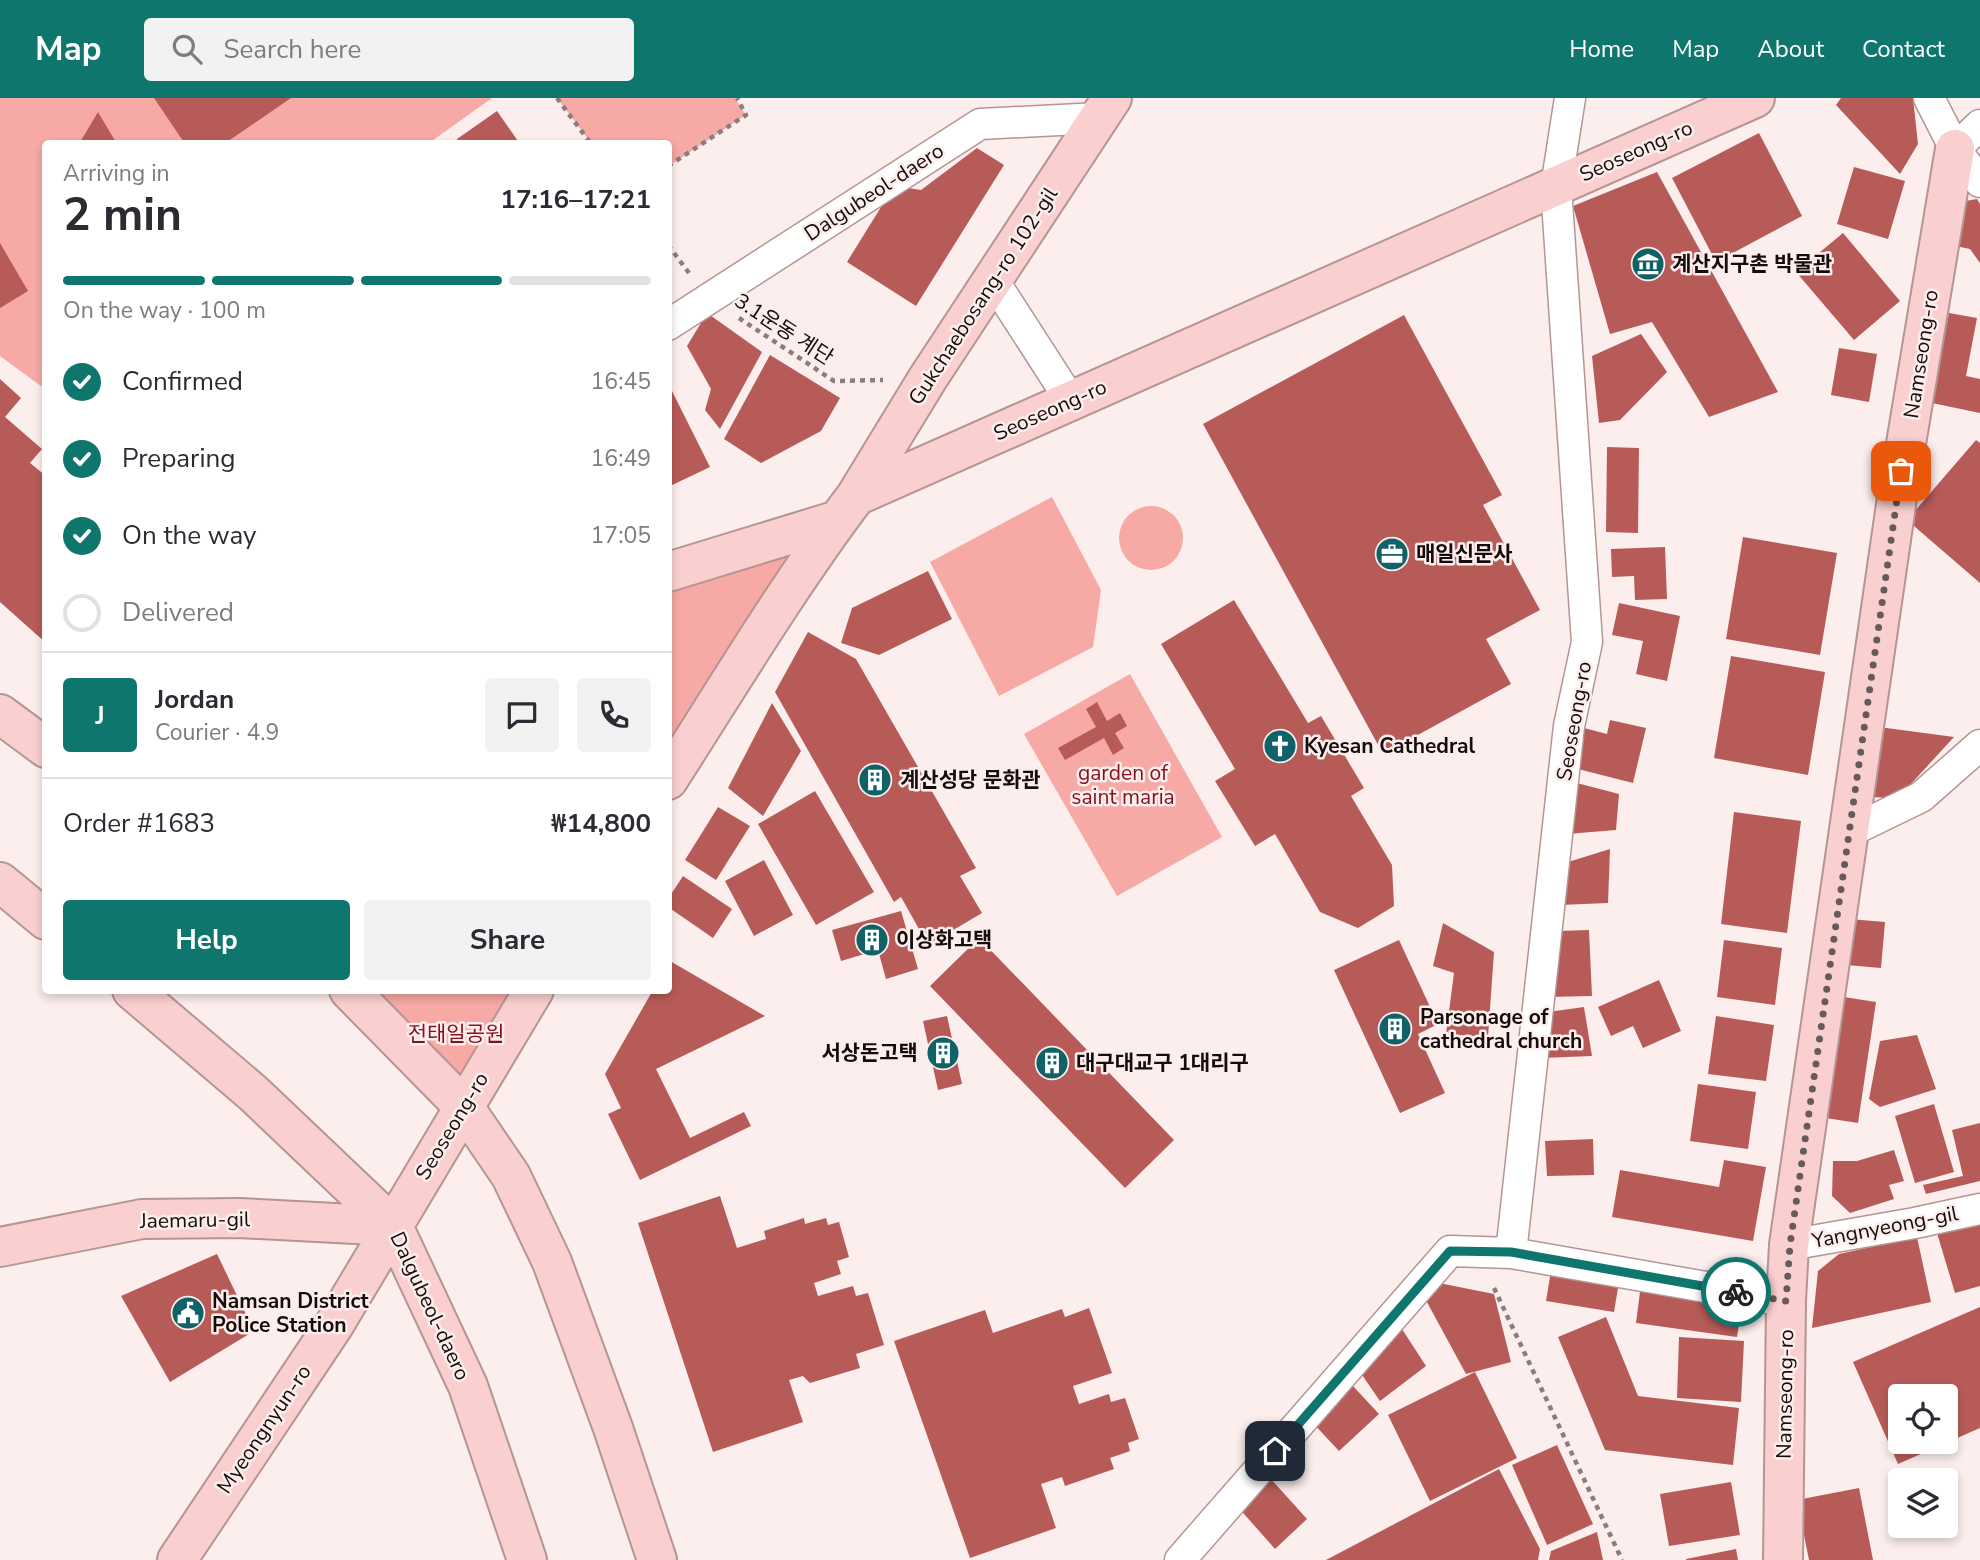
<!DOCTYPE html>
<html lang="en">
<head>
<meta charset="utf-8">
<style>
	:root { --surface:#fff; --page:#f2f2f3; --text:#2b2b33; --muted:#7c7c81; --line:#e1e1e2; --accent:#0f766e }
	body { margin:0; font-family:"Nunito Sans","Noto Sans KR",sans-serif; background:var(--page); color:var(--text); height:100vh; display:flex; flex-direction:column; font-size:26px; white-space:nowrap }
	* { box-sizing:border-box; margin:0 }
	p { font-size:23px; color:var(--muted) }
	.icon { flex:none; width:38px; height:38px; fill:none; stroke:currentColor; stroke-width:2; stroke-linecap:round; stroke-linejoin:round }
	.map { position:relative; flex:1; overflow:hidden }
	.side { position:absolute; left:42px; top:42px; width:630px; height:854px; display:flex; flex-direction:column; background:var(--surface); border-radius:7px; box-shadow:0 4px 10px #0003 }
	.side>* { flex:none }
	.controls { position:absolute; left:1888px; top:1286px; display:grid; gap:14px }
	.controls a { display:grid; place-items:center; width:70px; height:70px; border-radius:7px; background:var(--surface); box-shadow:0 4px 10px #0003; font-size:35px }
	.pin { position:absolute; display:grid; place-items:center; width:60px; height:60px; color:#fff; margin:-30px; border-radius:14px; box-shadow:0 4px 10px #0006 }
	.courier { position:absolute; display:grid; place-items:center; width:70px; height:70px; margin:-35px; border:5px solid #0f766e; border-radius:50%; background:#fff; color:#222; box-shadow:0 2px 9px #0007 }
	.headline em { font-style:normal; font-weight:700 }
	.headline div { display:flex; flex-direction:column-reverse }
	.headline { display:flex; align-items:center; justify-content:space-between; height:119px; padding:0 21px }
	h1 { font-size:46px; font-weight:700; line-height:52px }
	.bar { display:grid; grid-template-columns:repeat(4,1fr); gap:10px 7px; align-content:center; height:84px; padding:0 21px }
	.bar i { height:9px; border-radius:5px; background:var(--line) }
	.bar .selected { background:var(--accent) }
	.bar p { grid-column:span 4 }
	.line { display:flex; align-items:center; gap:18px; padding:0 21px; border-top:2px solid var(--line) }
	.line div { flex:1 }
	.round { display:grid; place-items:center; flex:none; width:74px; height:74px; border-radius:7px; background:var(--page) }
	ol { padding:0 21px; list-style:none }
	li { display:flex; align-items:center; gap:21px; height:77px }
	li p { margin-inline-start:auto }
	li .icon { padding:7px; border-radius:50%; background:var(--accent); color:#fff; stroke-width:4 }
	li:last-child { color:var(--muted) }
	li i { width:38px; height:38px; border:4px solid var(--line); border-radius:50% }
	.primary-button { display:flex; gap:14px; margin-top:auto; padding:14px 21px }
	.primary-button a { flex:1; height:80px; border-radius:7px; background:var(--accent); color:#fff; font-size:28px; font-weight:700; line-height:80px; text-align:center }
	.primary-button a+a { background:var(--page); color:var(--text) }
	header { display:flex; align-items:center; gap:42px; box-sizing:border-box; height:98px; padding:0 35px; background:var(--accent); color:#fff }
	header strong { font-size:33px }
	nav { display:flex; gap:38px; margin-inline-start:auto; font-size:24px }
	.search { width:490px; height:63px; background:var(--page); display:flex; align-items:center; gap:18px; box-sizing:border-box; padding:0 24px; border-radius:7px; color:var(--muted); font-size:26px }
	.map>svg:first-child { display:block }
	.green { fill:#f6a9a5 }
	.building { fill:#b75b59; fill-rule:evenodd }
	.lines { fill:none; stroke-linecap:round; stroke-linejoin:round }
	.street-casing { stroke:#b59593; stroke-width:33 }
	.secondary-casing { stroke:#b59593; stroke-width:42 }
	.path { stroke:#8a7e7d; stroke-width:4.5; stroke-dasharray:5 5; stroke-linecap:butt }
	.street { stroke:#fff; stroke-width:30 }
	.secondary { stroke:#facfcf; stroke-width:38 }
	.done { stroke:#665b5a; stroke-width:7; stroke-dasharray:0 12.6 }
	.route { stroke:#0f766e; stroke-width:9 }
	.labels { text-anchor:middle; stroke-width:5; stroke-linejoin:round; paint-order:stroke }
	.street-label { font-size:21px; fill:#160c0b; stroke:#fceeed }
	.poi-label { font-size:21px; font-weight:bold; fill:#160c0b; stroke:#fceeed; text-anchor:start }
	.park-label { font-size:21px; fill:#87101d; stroke:#fceeed }
</style>
</head>
<body>
<header>
<strong>Map</strong>
<div class="search"><svg class="icon" aria-label="search" viewBox="0 0 24 24"><circle cx="10" cy="10" r="6"/><path d="M15 15l6 6"/></svg>Search here</div>
<nav><a>Home</a><a>Map</a><a>About</a><a>Contact</a></nav>
</header>
<div class="map">
<svg width="1980" height="1462" viewBox="0 0 1980 1462">
	<rect width="100%" height="100%" fill="#fceeed"/>
	<path class="green" d="M0,0H492L429,45L46,46L45,291L0,258Z
		M557,0H735L746,17L669,68L668,46L591,45Z
		M1052,399L1101,492L1093,549L999,598L930,464Z
		M1119 440a32 32 0 1 1 64 0a32 32 0 1 1-64 0Z
		M838,422L669,683V474Z
		M1130,576L1222,739L1117,798L1024,636Z
		M349,893H534L464,1009Z"/>
	<path class="building" d="M154,0H291L224,46H185Z
		M1841,0H1913L1918,46L1900,76L1836,7Z
		M497,13L520,46H457V41Z
		M98,14L117,46H79Z
		M1759,35L1802,118L1716,164L1672,80Z
		M977,50L1004,67L916,208L847,164L894,88L921,92Z
		M1854,69L1905,83L1888,141L1837,126Z
		M1657,74L1778,294L1709,319L1652,224L1610,236L1573,108Z
		M1977,101L1980,106V165L1970,151L1946,146L1954,105Z
		M1843,135L1900,203L1854,242L1796,174Z
		M0,145L28,193L0,210Z
		M707,215L762,254L720,331L705,312L711,291L687,248Z
		M1949,215L1977,220L1966,278L1980,281V315L1932,305Z
		M1404,217L1502,397L1483,407L1540,512L1486,541L1511,586L1383,656L1203,326Z
		M1641,236L1667,274L1620,322L1599,325L1592,258Z
		M1839,250L1877,256L1869,304L1831,297Z
		M770,257L840,300L821,333L761,365L724,341Z
		M0,281L21,300L5,319L42,351L30,365L46,378V545L0,504Z
		M668,285L710,369L668,389Z
		M1976,342L1980,345V485L1907,422Z
		M1607,349L1639,350L1638,435L1606,434Z
		M1743,439L1837,455L1820,557L1726,541Z
		M1665,449L1667,501L1635,502L1634,478L1612,479L1611,451Z
		M928,473L952,521L879,557L841,545L852,510Z
		M1234,502L1308,625L1321,618L1364,690L1351,698L1392,767L1394,808L1358,830L1320,814L1275,736L1255,748L1215,683L1235,671L1161,546Z
		M1619,505L1680,518L1667,583L1636,576L1643,543L1612,537Z
		M808,534L856,561L976,770L960,778L982,815L928,847L901,799L894,804L775,594Z
		M1731,558L1825,574L1808,677L1714,660Z
		M1097,604L1107,623L1120,615L1127,628L1115,635L1124,650L1113,657L1104,640L1065,662L1058,650L1096,629L1086,611Z
		M772,605L801,653L763,718L728,690Z
		M1610,622L1646,630L1633,685L1574,670L1584,630L1607,636Z
		M1879,629L1954,639L1898,700L1867,699Z
		M1573,684L1619,696L1616,732L1567,736Z
		M815,693L874,794L816,827L758,726Z
		M718,709L750,728L716,782L685,762Z
		M1734,714L1801,723L1787,835L1721,826Z
		M1610,751L1608,805L1560,807L1565,765Z
		M764,762L793,817L754,838L725,783Z
		M683,778L732,811L713,840L668,809V801Z
		M901,813L918,871L886,881L878,852L841,863L832,832Z
		M1849,821L1885,824L1881,870L1846,867Z
		M1443,825L1494,854L1488,939L1446,936L1454,875L1433,868Z
		M1589,832L1592,898L1548,899L1557,833Z
		M979,840L1174,1042L1125,1090L930,888Z
		M1399,842L1438,926L1418,936L1445,995L1400,1015L1334,872Z
		M1724,842L1782,850L1775,907L1717,899Z
		M670,863L765,918L656,971L690,1040L744,1014L751,1028L640,1082L608,1016L621,1010L605,976L653,892H668Z
		M1659,882L1681,933L1643,950L1633,928L1611,938L1598,909Z
		M1844,899L1876,904L1858,1025L1826,1020Z
		M1584,909L1592,958L1542,960L1548,914Z
		M947,918L962,986L938,992L923,923Z
		M1716,918L1774,927L1766,983L1708,976Z
		M1917,937L1936,991L1880,1009L1869,1001L1880,943Z
		M1698,986L1756,994L1748,1051L1690,1043Z
		M1934,1006L1954,1074L1915,1085L1895,1018Z
		M1980,1025V1083L1926,1096L1923,1087L1963,1078L1952,1032Z
		M1593,1041L1594,1077L1547,1078L1545,1043Z
		M1894,1052L1904,1083L1889,1087L1894,1101L1850,1115L1832,1098L1833,1063H1857Z
		M1724,1062L1766,1069L1753,1143L1612,1119L1620,1072L1719,1089Z
		M720,1098L737,1150L766,1141L764,1133L804,1120L805,1126L826,1120L828,1127L839,1124L849,1159L837,1163L841,1176L814,1185L818,1198L853,1188L856,1198L868,1195L884,1247L856,1256L860,1270L810,1285L803,1278L789,1282L803,1324L713,1354L638,1125Z
		M1980,1123V1188L1955,1195L1937,1135Z
		M1917,1139L1931,1204L1812,1230L1818,1173L1839,1156Z
		M217,1156L254,1233L170,1284L121,1198Z
		M1551,1173L1619,1184L1614,1214L1546,1203Z
		M1439,1185L1494,1196L1511,1264L1466,1276L1422,1195Z
		M1641,1186L1743,1199L1737,1239L1636,1225Z
		M1980,1209V1330L1898,1366L1853,1264ZM1900,1298H1946V1344H1900Z
		M1089,1210L1112,1275L1073,1288L1079,1306L1109,1296L1111,1304L1125,1300L1139,1341L1128,1345L1130,1353L1110,1360L1114,1371L1065,1388L1062,1379L1041,1386L1056,1430L970,1460L894,1243L985,1212L993,1235L1062,1211L1065,1219Z
		M1606,1219L1638,1298L1739,1310L1733,1367L1605,1352L1558,1239Z
		M1400,1228L1426,1268L1380,1303L1360,1274Z
		M1679,1239L1744,1243L1741,1304L1677,1300Z
		M1475,1274L1517,1360L1430,1403L1388,1317Z
		M1352,1287L1379,1316L1339,1353L1312,1324Z
		M1557,1347L1593,1426L1547,1447L1512,1367Z
		M1499,1371L1540,1451L1538,1462H1326Z
		M1269,1379L1307,1421L1275,1451L1237,1408Z
		M1731,1384L1740,1437L1669,1448L1660,1396Z
		M1859,1390L1873,1462H1809L1797,1402Z
		M1597,1434L1603,1462H1549L1551,1453Z
		M1736,1451L1738,1462H1686V1461Z"/>
	<g class="lines">
		<defs>
			<path id="street" d="M1929,0L1955,51L1980,84
				M1955,51L1980,27
				M993,182L1071,303
				M668,227L980,26L1099,20
				M1849,734L1921,699L1980,647
				M1789,1147L1915,1125L1980,1111
				M1511,1155L1569,628L1587,544L1556,89L1570,0
				M1180,1462L1450,1153L1511,1155L1786,1203"/>
			<path id="secondary" d="M856,398L928,280L1112,0
				M668,474L838,422
				M0,616L46,650
				M668,682C729,587 788,488 856,398L1755,0
				M0,784L46,822
				M132,892L253,995L393,1128L468,1288L527,1462
				M349,892L464,1009L511,1078L552,1164L613,1330L657,1462
				M0,1149L142,1121L239,1120L393,1128
				M177,1462L334,1227L534,892
				M1783,1462L1786,1203L1789,1147L1897,400L1955,51"/>
		</defs>
		<use href="#street" class="street-casing"/>
		<use href="#secondary" class="secondary-casing"/>
		<path class="path" d="M557,0L591,46
			M668,68L746,17L737,0
			M668,147L689,175
			M739,220L834,283L883,282
			M1494,1190L1622,1462"/>
		<use href="#street" class="street"/>
		<use href="#secondary" class="secondary"/>
	</g>
	<g class="lines">
		<path class="done" d="M1736,1194L1786,1203L1790,1147L1901,373"/>
		<path class="route" d="M1275,1353L1450,1153L1511,1154L1736,1194"/>
	</g>
	<defs>
		<symbol id="museum-disc" viewBox="-11 -11 22 22"><circle r="9.5" fill="#116268" stroke="#fceeed"/><path d="M0-6L6-3V-2H-6V-3ZM-5-1h2V3h-2ZM-1-1h2V3h-2ZM3-1h2V3H3ZM-6 4H6V6H-6Z" fill="#fff"/></symbol>
		<symbol id="office-disc" viewBox="-11 -11 22 22"><circle r="9.5" fill="#116268" stroke="#fceeed"/><path d="M-6-3h4V-5.5h4V-3h4V5H-6ZM-1-4.5V-3h2v-1.5ZM-6 0V1H6V0Z" fill="#fff"/></symbol>
		<symbol id="church-disc" viewBox="-11 -11 22 22"><circle r="9.5" fill="#116268" stroke="#fceeed"/><path d="M-1.2-6h2.4v3.5h3.3v2.4h-3.3V6h-2.4V-.1h-3.3v-2.4h3.3Z" fill="#fff"/></symbol>
		<symbol id="building-disc" viewBox="-11 -11 22 22"><circle r="9.5" fill="#116268" stroke="#fceeed"/><path d="M-4-6H4V6H1V3H-1V6H-4ZM-2.5-4.3h1.7v1.8h-1.7ZM.8-4.3h1.7v1.8H.8ZM-2.5-1h1.7V.8h-1.7ZM.8-1h1.7V.8H.8Z" fill="#fff"/></symbol>
		<symbol id="civic-disc" viewBox="-11 -11 22 22"><circle r="9.5" fill="#116268" stroke="#fceeed"/><path d="M-.6-6.5H3V-4.5H.6V-3L4-1V1h2V6H-6V1h2V-1L-.6-3ZM-1.2 2.5V6h2.4V2.5Z" fill="#fff"/></symbol>
	</defs>
	<g fill-rule="evenodd">
		<use href="#museum-disc" x="1629" y="147" width="38" height="38"/>
		<use href="#office-disc" x="1373" y="437" width="38" height="38"/>
		<use href="#church-disc" x="1261" y="629" width="38" height="38"/>
		<use href="#building-disc" x="856" y="663" width="38" height="38"/>
		<use href="#building-disc" x="853" y="823" width="38" height="38"/>
		<use href="#building-disc" x="1376" y="912" width="38" height="38"/>
		<use href="#building-disc" x="924" y="936" width="38" height="38"/>
		<use href="#building-disc" x="1033" y="946" width="38" height="38"/>
		<use href="#civic-disc" x="169" y="1196" width="38" height="38"/>
	</g>
	<g class="labels">
		<g class="street-label">
			<text transform="translate(1636 53) rotate(-24)" y="7">Seoseong-ro</text>
			<text transform="translate(874 94) rotate(-33)" y="7">Dalgubeol-daero</text>
			<text transform="translate(983 198) rotate(-57)" y="7">Gukchaebosang-ro 102-gil</text>
			<text transform="translate(784 231) rotate(33)" y="7">3.1운동 계단</text>
			<text transform="translate(1921 256) rotate(-81)" y="7">Namseong-ro</text>
			<text transform="translate(1050 312) rotate(-24)" y="7">Seoseong-ro</text>
			<text transform="translate(1574 623) rotate(-80)" y="7">Seoseong-ro</text>
			<text transform="translate(452 1028) rotate(-59)" y="7">Seoseong-ro</text>
			<text transform="translate(195 1122) rotate(-1)" y="7">Jaemaru-gil</text>
			<text transform="translate(1885 1129) rotate(-11)" y="7">Yangnyeong-gil</text>
			<text transform="translate(430 1208) rotate(65)" y="7">Dalgubeol-daero</text>
			<text transform="translate(1785 1296) rotate(-89)" y="7">Namseong-ro</text>
			<text transform="translate(264 1331) rotate(-56)" y="7">Myeongnyun-ro</text>
		</g>
		<g class="poi-label">
			<text x="1672" y="173">계산지구촌 박물관</text>
			<text x="1416" y="463">매일신문사</text>
			<text x="1304" y="655">Kyesan Cathedral</text>
			<text x="900" y="689">계산성당 문화관</text>
			<text x="896" y="849">이상화고택</text>
			<text x="1420" y="926">Parsonage of<tspan x="1420" dy="24">cathedral church</tspan></text>
			<text x="918" y="962" text-anchor="end">서상돈고택</text>
			<text x="1076" y="972">대구대교구 1대리구</text>
			<text x="212" y="1210">Namsan District<tspan x="212" dy="24">Police Station</tspan></text>
		</g>
		<g class="park-label">
			<text x="1123" y="682">garden of<tspan x="1123" dy="24">saint maria</tspan></text>
			<text x="456" y="943">전태일공원</text>
		</g>
	</g>
</svg>
<div class="controls">
<a><svg class="icon" aria-label="locate" viewBox="0 0 24 24"><circle cx="12" cy="12" r="6"/><path d="M12 2v4M12 18v4M2 12h4M18 12h4"/></svg></a>
<a><svg class="icon" aria-label="layers" viewBox="0 0 24 24"><path d="M12 4l9 5-9 5-9-5zM3 14l9 5 9-5"/></svg></a>
</div>
<div class="pin" style="left:1901px;top:373px;background:#ea580c"><svg class="icon" aria-label="bag" viewBox="0 0 24 24"><path d="M5 8h14l-1 12H6zM9 8a3 3 0 0 1 6 0"/></svg></div>
<div class="pin" style="left:1275px;top:1353px;background:#1f2937"><svg class="icon" aria-label="home" viewBox="0 0 24 24"><path d="M3 11l9-7 9 7M6 9v11h12V9"/></svg></div>
<div class="courier" style="left:1736px;top:1194px"><svg class="icon" aria-label="bike" viewBox="0 0 24 24"><circle cx="6" cy="16" r="4"/><circle cx="18" cy="16" r="4"/><path d="M6 16l4-8h5l3 8M10 8l3 8H6M13 5h3"/></svg></div>
<section class="side">
<div class="headline"><div><h1>2 min</h1><p>Arriving in</p></div><em>17:16–17:21</em></div>
<div class="bar"><i class="selected"></i><i class="selected"></i><i class="selected"></i><i></i><p>On the way · 100 m</p></div>
<ol>
<li><svg class="icon" aria-label="check" viewBox="0 0 24 24"><path d="M5 12l5 5 9-10"/></svg>Confirmed<p>16:45</p></li>
<li><svg class="icon" aria-label="check" viewBox="0 0 24 24"><path d="M5 12l5 5 9-10"/></svg>Preparing<p>16:49</p></li>
<li><svg class="icon" aria-label="check" viewBox="0 0 24 24"><path d="M5 12l5 5 9-10"/></svg>On the way<p>17:05</p></li>
<li><i></i>Delivered</li>
</ol>
<div class="line" style="height:126px"><b class="round" style="background:var(--accent);color:#fff">J</b><div><b>Jordan</b><p>Courier · 4.9</p></div><a class="round"><svg class="icon" aria-label="chat" viewBox="0 0 24 24"><path d="M4 5h16v11H9l-5 4z"/></svg></a><a class="round"><svg class="icon" aria-label="phone" viewBox="0 0 24 24"><path d="M5 4h4l2 5-3 2q2 4 5 5l2-3 5 2v4C11 20 4 13 5 4z"/></svg></a></div>
<div class="line" style="height:91px"><div>Order #1683</div><b>₩14,800</b></div>
<div class="primary-button"><a>Help</a><a>Share</a></div>
</section>
</div>
</body>
</html>
